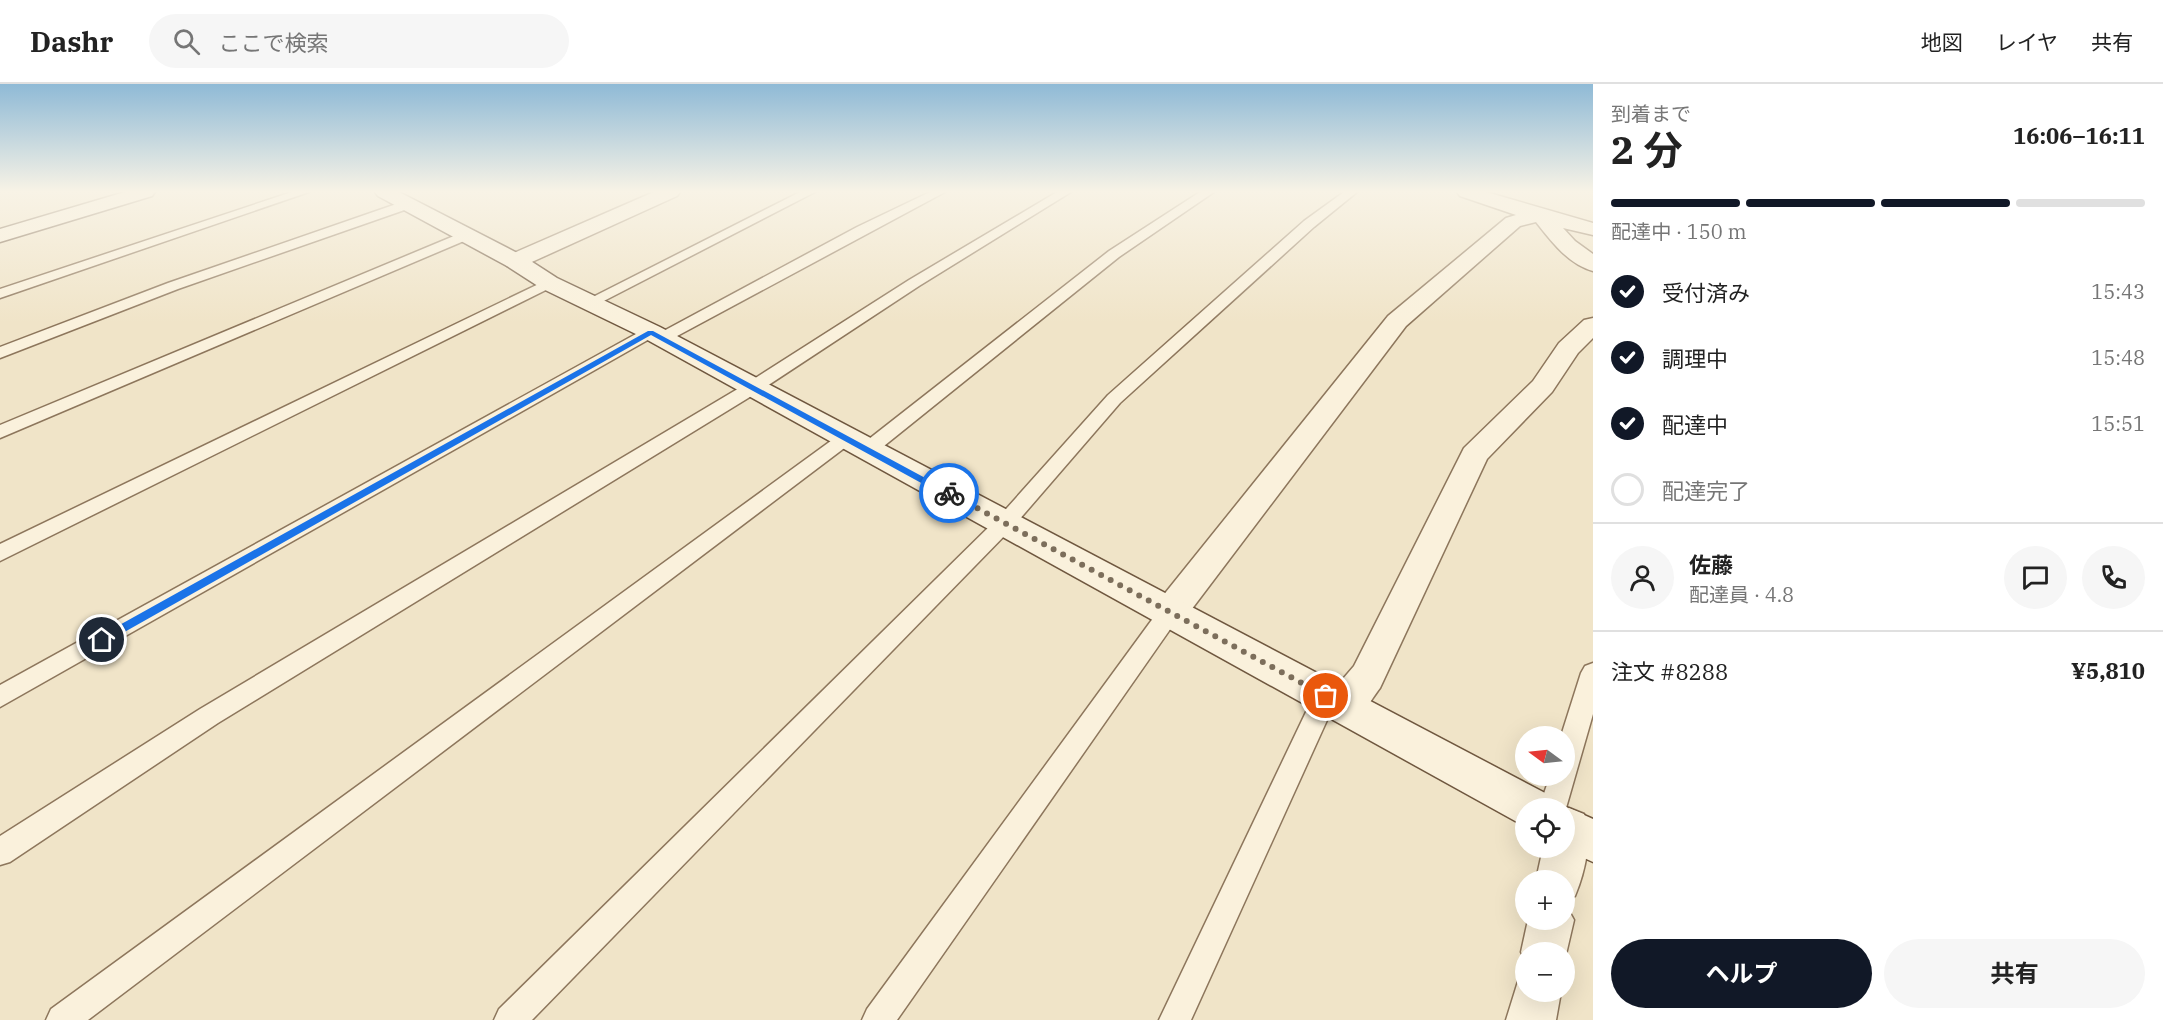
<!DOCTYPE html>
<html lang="ja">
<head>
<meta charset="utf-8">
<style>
	:root { --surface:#fff; --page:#f6f6f6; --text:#222; --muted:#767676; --line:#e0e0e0; --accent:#111827 }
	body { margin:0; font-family:"IBM Plex Serif","Noto Sans JP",serif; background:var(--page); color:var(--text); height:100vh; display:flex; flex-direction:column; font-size:22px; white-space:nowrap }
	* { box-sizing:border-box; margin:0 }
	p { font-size:20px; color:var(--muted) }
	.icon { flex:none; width:33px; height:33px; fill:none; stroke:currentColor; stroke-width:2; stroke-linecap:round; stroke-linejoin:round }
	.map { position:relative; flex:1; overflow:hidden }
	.panel { display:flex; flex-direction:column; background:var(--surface); width:570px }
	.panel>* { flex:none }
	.needle { width:39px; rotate:285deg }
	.fabs { position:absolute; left:1515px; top:642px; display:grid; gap:12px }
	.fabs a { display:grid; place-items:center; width:60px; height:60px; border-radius:50%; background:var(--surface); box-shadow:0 6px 24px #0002; font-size:30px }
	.pin { position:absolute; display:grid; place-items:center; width:51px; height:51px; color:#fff; margin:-26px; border:3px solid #fff; border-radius:50%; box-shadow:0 2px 6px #0007 }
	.courier { position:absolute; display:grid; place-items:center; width:60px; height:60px; margin:-30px; border:4px solid #1a73e8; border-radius:50%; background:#fff; color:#222; box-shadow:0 2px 8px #0007 }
	.head em { font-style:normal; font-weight:700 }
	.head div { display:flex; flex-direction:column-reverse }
	.head { display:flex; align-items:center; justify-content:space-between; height:102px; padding:0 18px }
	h1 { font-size:39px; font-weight:700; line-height:45px }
	.bar { display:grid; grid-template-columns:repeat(4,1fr); gap:9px 6px; align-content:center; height:72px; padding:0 18px }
	.bar i { height:8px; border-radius:4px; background:var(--line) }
	.bar .current { background:var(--accent) }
	.bar p { grid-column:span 4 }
	.line { display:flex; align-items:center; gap:15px; padding:0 18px; border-top:2px solid var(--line) }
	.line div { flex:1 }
	.round { display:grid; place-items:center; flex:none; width:63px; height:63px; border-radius:32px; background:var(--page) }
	ol { padding:0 18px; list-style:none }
	li { display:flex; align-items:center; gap:18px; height:66px }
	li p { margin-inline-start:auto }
	li .icon { padding:6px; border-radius:50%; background:var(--accent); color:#fff; stroke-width:4 }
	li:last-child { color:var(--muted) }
	li i { width:33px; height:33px; border:3px solid var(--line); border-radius:50% }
	.button { display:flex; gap:12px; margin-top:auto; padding:12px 18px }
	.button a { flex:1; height:69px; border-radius:36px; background:var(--accent); color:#fff; font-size:24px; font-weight:700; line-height:69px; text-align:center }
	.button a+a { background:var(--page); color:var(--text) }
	header { display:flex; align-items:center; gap:36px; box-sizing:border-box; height:84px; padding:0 30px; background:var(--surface); border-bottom:2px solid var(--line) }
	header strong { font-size:28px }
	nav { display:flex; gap:33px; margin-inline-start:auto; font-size:21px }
	.search { width:420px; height:54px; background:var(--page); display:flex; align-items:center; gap:15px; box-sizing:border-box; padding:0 21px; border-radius:33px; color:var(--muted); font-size:22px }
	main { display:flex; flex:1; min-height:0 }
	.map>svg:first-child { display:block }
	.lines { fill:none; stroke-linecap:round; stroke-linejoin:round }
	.lane-casing { stroke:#8d765c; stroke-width:3 }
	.street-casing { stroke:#8d765c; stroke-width:3 }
	.secondary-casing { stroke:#6f573f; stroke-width:3 }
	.lane { fill:#faf1dc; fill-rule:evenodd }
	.street { fill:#faf1dc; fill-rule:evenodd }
	.secondary { fill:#faf1dc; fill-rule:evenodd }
	.route { fill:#1a73e8 }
	.done { stroke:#7c6e5b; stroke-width:6; stroke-dasharray:0 10.8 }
</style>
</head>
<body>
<header>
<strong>Dashr</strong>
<div class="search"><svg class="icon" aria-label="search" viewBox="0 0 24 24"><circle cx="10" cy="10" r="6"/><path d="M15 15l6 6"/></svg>ここで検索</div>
<nav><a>地図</a><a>レイヤ</a><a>共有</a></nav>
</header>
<main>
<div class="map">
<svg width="1593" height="936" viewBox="0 0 1593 936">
	<rect width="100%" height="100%" fill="#f0e4c8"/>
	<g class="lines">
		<defs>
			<path id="lane" d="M292,108H309L0,214V205Z
				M800,108H815L596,221H586L583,218Z
				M930,108H945L666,258H654L653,253L0,623V601L645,245H657L658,250L857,143Z
				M1057,108H1071L919,202L758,308L218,639L10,778L0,781V752L200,625L746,300L909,196Z
				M1200,108H1214L1119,173L874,370H860L858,366L860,362L1109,167Z
				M1344,108H1357L1314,143L1120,319L1012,444L532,936H494L499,925L998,434L1108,311L1304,137Z
				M408,116L414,120L413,123L178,205L0,274V263L168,199Z
				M466,147L473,151L471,154L0,354V341Z
				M549,195L554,196L556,199L554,202L0,477V460Z
				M845,349L854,355L851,359L88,936H46L51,925L839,351Z
				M1170,519L1178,522L1181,528L1178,534L897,936H862L867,925L1162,522Z
				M1593,579V630L1566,724L1564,726L1539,724L1550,692H1564V652H1561L1581,589L1585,582Z
				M1326,602L1335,605L1338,612L1191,936H1159L1317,605Z"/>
			<path id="street" d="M654,108H680L677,112L523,182H507L504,177L507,172Z
				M1457,108H1486L1593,139V151L1563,144L1575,157L1593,170V187C1568,180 1551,157 1536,138L1520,142L1406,242L1182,538L1170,542L1158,538L1152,528L1158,518L1388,232L1506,134L1516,131L1460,112Z
				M1593,234V254L1578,269L1552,308L1487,375L1380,604C1365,624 1359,643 1330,634L1325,622L1330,610L1354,582L1464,364L1533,297L1559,259L1584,236Z
				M1569,724L1584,730C1593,754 1585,788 1575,812L1564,816V796H1536L1543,764H1564V725Z
				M1564,818L1574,836L1564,879V868H1526V879L1521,868L1528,836H1564Z
				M1526,888V908H1561L1556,936H1506L1520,891Z"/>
			<path id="secondary" d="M125,108H155L152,112L0,158V145Z
				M375,108H399L523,172L557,194L660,243L1547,710L1553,724H1526V741L1517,738L642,253L541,204L507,182L378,112Z
				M1564,722L1593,735V778L1562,764H1564V724H1557Z"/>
		</defs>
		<use href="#lane" class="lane-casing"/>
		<use href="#street" class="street-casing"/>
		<use href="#secondary" class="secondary-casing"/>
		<use href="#lane" class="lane"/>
		<use href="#street" class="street"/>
		<use href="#secondary" class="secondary"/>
	</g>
	<linearGradient id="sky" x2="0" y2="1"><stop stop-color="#8fbad6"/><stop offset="0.45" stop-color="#f8f3e6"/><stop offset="1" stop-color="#f8f3e6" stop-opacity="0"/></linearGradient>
	<rect width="1593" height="239" fill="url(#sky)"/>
	<path class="route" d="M648,247H653L953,409L945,412L651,251L105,559H98V553Z"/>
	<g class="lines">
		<path class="done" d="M949,409L1326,612"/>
	</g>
</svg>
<div class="fabs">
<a><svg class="needle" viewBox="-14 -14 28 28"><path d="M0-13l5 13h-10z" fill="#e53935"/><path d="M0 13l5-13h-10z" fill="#767676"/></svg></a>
<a><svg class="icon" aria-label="locate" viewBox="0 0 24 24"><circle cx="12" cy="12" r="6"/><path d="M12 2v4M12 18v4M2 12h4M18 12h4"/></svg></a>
<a>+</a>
<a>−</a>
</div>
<div class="pin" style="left:1326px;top:612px;background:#ea580c"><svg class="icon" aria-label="bag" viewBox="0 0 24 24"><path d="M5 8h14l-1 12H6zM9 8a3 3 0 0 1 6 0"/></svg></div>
<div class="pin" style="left:102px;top:556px;background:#1f2937"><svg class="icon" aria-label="home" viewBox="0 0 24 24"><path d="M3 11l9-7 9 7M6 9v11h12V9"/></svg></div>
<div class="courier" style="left:949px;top:409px"><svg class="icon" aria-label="bike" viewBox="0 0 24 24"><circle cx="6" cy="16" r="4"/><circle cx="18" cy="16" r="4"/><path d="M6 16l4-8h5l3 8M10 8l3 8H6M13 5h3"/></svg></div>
</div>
<section class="panel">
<div class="head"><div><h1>2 分</h1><p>到着まで</p></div><em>16:06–16:11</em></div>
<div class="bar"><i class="current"></i><i class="current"></i><i class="current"></i><i></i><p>配達中 · 150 m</p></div>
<ol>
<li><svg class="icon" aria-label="check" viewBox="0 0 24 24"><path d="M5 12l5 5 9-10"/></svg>受付済み<p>15:43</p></li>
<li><svg class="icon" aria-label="check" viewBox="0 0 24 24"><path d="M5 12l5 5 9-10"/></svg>調理中<p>15:48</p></li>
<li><svg class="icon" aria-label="check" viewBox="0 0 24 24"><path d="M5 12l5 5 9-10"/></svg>配達中<p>15:51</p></li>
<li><i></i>配達完了</li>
</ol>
<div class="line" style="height:108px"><a class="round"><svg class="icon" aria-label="person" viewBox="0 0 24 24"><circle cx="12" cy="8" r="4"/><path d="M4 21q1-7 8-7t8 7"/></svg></a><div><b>佐藤</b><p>配達員 · 4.8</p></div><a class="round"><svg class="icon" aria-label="chat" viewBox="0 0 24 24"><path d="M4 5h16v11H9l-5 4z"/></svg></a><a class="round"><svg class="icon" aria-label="phone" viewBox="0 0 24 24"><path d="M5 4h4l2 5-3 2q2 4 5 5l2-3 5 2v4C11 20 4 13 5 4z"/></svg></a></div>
<div class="line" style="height:78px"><div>注文 #8288</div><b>¥5,810</b></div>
<div class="button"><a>ヘルプ</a><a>共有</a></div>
</section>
</main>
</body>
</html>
